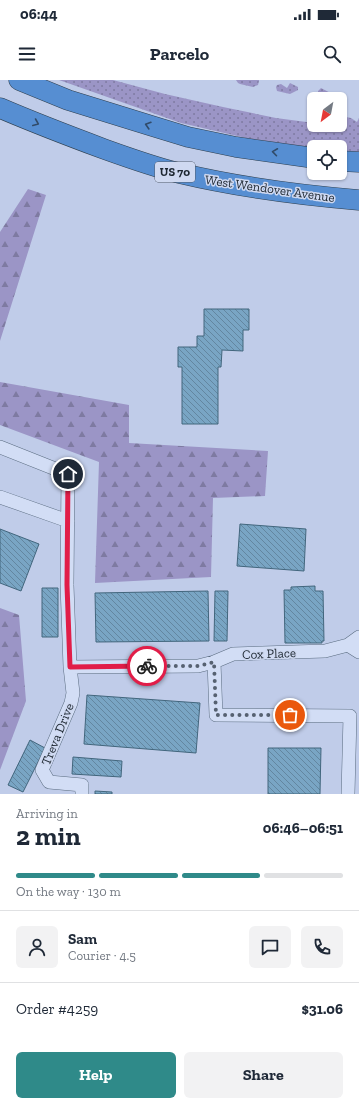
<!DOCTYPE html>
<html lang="en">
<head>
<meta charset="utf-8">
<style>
	:root { --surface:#fff; --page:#f2f2f3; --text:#1f2937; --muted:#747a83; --line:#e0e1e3; --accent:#2f8a89 }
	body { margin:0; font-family:"Zilla Slab",serif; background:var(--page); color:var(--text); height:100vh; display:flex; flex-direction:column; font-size:15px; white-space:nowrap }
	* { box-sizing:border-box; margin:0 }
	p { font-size:13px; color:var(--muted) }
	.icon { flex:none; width:22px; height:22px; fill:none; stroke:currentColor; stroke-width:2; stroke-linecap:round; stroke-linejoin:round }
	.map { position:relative; height:714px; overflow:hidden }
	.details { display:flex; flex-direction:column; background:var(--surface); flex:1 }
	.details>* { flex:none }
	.needle { width:26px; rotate:212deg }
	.buttons { position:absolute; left:307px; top:12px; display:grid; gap:8px }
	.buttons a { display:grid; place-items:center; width:40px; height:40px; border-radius:6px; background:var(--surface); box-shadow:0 1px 3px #0004; font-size:20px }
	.pin { position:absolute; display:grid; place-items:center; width:34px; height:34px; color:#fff; margin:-17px; border:2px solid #fff; border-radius:50%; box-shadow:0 1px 4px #0007 }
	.courier { position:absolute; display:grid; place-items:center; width:40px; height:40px; margin:-20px; border:3px solid #e11d48; border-radius:50%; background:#fff; color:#222; box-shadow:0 1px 5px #0007 }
	.overview em { font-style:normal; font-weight:700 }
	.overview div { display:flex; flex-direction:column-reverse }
	.overview { display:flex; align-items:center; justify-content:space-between; height:68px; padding:0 16px }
	h1 { font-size:26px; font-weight:700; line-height:30px }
	.bar { display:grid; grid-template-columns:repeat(4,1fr); gap:6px 4px; align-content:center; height:48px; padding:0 16px }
	.bar i { height:5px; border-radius:3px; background:var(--line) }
	.bar .active { background:var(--accent) }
	.bar p { grid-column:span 4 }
	.line { display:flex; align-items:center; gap:10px; padding:0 16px; border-top:1px solid var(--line) }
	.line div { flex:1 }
	.round { display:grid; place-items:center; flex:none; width:42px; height:42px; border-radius:6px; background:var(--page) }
	.primary-button { display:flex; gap:8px; margin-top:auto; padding:8px 16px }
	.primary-button a { flex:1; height:46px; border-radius:6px; background:var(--accent); color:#fff; font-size:16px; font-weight:700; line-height:46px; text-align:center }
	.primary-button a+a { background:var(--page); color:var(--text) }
	.status { display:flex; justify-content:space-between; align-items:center; height:28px; padding:0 20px; background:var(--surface); direction:ltr }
	.status svg { height:11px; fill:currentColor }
	header { display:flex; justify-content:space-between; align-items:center; height:52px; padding:0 16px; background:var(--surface); font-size:18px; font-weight:700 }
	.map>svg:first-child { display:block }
	.grass { fill:url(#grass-dots) }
	.forest { fill:url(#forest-firs) }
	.building { fill:url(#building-back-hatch); stroke:#42667d }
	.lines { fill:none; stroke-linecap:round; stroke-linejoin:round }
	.minor-casing { stroke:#5a6c80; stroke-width:14 }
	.highway-casing { stroke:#2e3f4e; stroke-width:21 }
	.minor { stroke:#d2ddf5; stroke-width:13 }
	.highway { stroke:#568ed2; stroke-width:20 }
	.oneway { stroke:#314b69 }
	.done { stroke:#566171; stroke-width:4; stroke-dasharray:0 7.2 }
	.route { stroke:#e11d48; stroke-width:5 }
	.labels { text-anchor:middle; stroke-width:3; stroke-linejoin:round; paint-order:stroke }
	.shield { fill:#cfd9f1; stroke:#525c6b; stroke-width:1 }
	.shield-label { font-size:12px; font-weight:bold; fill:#1d2731 }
	.street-label { font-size:13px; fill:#1d2731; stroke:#cfd9f1 }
</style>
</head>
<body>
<div class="status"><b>06:44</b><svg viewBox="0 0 49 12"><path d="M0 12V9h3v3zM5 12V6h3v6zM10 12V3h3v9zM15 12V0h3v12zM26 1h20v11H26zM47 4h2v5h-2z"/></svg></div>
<header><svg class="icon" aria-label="menu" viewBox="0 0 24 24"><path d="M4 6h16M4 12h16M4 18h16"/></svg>Parcelo<svg class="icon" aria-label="search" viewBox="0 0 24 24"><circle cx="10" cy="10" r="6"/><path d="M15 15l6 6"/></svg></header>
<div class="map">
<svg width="359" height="714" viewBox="0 0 359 714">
	<defs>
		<pattern id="grass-dots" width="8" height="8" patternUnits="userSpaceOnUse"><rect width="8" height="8" fill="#9b95c6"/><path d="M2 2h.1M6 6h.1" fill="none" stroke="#7e7aa1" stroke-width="1.8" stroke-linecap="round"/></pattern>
		<pattern id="forest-firs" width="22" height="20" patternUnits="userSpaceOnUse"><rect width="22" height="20" fill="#9b95c6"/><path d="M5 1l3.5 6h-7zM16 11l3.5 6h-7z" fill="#7e7aa1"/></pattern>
		<pattern id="building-back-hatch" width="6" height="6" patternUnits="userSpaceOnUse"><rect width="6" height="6" fill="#79a5c4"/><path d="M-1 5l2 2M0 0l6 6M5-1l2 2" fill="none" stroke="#6386a0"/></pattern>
	</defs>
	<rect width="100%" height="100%" fill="#c0cce9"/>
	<path class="grass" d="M59,0H113L165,14L223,27L276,38L314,43V45H327L344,47L346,37L351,38L357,42L359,38V72L340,71V67H314V68L306,67L246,58L181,43Z
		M236,0H259V1L258,5L253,7L240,4L238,3Z
		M290,3L298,7V10L290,14L277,11L276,7L277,5L281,4L287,8Z
		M321,8L338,17V19L320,18L318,15V11Z"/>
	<path class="forest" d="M28,109L46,115L0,261V152Z
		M0,302L129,325V363L268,371L265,416L213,418L211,497L95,503L99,382L0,345Z
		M0,528L19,535L26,621L0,690Z"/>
	<path class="building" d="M204,229H249V250H243V271L222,270L221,287H218V344H182V287H178V267H197V256H204Z
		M240,444L306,449L304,491L237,486Z
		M0,449L39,464L21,511L0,503Z
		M315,506V511H323L324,561H322V563H285L284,510H291V507Z
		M42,508H58V557H42Z
		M208,511L209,561L96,562L95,513Z
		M215,511H228L227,561H214Z
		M87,615L200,623L196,673L84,664Z
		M30,660L45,668L23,712L8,705Z
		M268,668H321L320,714H268Z
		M73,677L122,681L121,697L72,694Z
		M95,711L112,712V714H95Z"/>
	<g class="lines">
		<defs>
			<path id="minor" d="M0,367L68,394L67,505L70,587L73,613L71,623L42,690L49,702L82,705V714
				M0,417L68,441
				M348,565L359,572
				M214,582L216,635L350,636L348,714
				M70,587L198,586L214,582L233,574L325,571L348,565L359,557"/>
			<path id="highway" d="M19,0L68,20L152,46L188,57L236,67L314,78
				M0,28C35,43 69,56 104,69C129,78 154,87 179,93C238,107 299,115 359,120
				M340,81L359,82"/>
		</defs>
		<use href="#minor" class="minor-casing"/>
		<use href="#highway" class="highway-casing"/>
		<use href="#minor" class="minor"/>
		<use href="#highway" class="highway"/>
	</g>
	<defs><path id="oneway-chevron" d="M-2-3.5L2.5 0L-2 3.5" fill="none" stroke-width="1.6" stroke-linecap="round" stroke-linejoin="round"/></defs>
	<g class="oneway">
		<use href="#oneway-chevron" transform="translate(36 43) rotate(23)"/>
		<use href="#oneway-chevron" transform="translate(148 45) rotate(-163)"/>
		<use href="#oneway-chevron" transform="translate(275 72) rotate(-172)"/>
	</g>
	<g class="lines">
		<path class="done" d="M147,586H198L214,582L216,635H290"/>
		<path class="route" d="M68,394L67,505L70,587L147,586"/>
	</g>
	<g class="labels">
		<rect class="shield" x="155" y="82" width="40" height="20" rx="3"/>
		<g class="shield-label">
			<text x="175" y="96">US 70</text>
		</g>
		<g class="street-label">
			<text transform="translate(270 108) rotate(8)" y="5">West Wendover Avenue</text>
			<text transform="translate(269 573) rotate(-2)" y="5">Cox Place</text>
			<text transform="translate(57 654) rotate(-68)" y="5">Treva Drive</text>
		</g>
	</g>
</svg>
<div class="buttons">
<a><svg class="needle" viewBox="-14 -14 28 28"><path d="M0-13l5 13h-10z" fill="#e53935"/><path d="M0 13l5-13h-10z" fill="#747a83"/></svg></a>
<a><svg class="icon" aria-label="locate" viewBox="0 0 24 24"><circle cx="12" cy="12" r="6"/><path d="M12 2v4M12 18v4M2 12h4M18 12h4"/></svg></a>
</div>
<div class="pin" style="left:290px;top:635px;background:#ea580c"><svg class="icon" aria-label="bag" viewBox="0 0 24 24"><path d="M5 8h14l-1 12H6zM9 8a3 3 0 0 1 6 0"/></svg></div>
<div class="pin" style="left:68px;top:394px;background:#1f2937"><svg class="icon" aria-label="home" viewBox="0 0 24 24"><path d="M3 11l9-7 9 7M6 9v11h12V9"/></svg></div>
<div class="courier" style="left:147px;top:586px"><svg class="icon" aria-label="bike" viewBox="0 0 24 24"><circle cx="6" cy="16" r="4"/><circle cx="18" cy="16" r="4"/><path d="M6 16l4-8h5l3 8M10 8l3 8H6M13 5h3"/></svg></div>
</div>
<section class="details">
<div class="overview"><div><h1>2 min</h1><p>Arriving in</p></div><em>06:46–06:51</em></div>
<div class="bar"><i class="active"></i><i class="active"></i><i class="active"></i><i></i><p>On the way · 130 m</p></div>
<div class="line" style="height:72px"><a class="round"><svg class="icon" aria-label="person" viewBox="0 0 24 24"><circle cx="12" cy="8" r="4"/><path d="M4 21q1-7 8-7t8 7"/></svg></a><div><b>Sam</b><p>Courier · 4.5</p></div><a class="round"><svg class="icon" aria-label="chat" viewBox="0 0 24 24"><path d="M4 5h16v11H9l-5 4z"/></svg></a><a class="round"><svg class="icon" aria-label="phone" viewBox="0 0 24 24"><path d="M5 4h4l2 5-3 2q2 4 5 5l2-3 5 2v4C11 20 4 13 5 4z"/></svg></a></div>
<div class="line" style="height:52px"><div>Order #4259</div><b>$31.06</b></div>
<div class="primary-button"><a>Help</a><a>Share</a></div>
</section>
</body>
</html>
